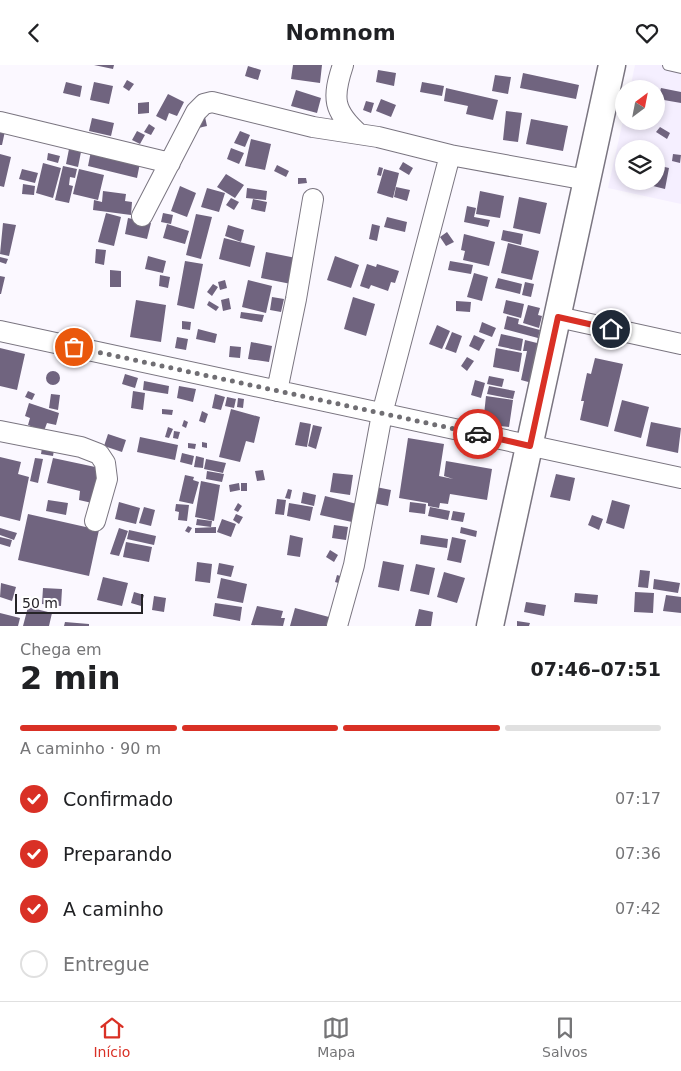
<!DOCTYPE html>
<html lang="pt">
<head>
<meta charset="utf-8">
<style>
	:root { --surface:#fff; --page:#f2f2f2; --text:#202124; --muted:#757577; --line:#e0e0e0; --accent:#d93025 }
	body { margin:0; font-family:"DejaVu Sans",sans-serif; background:var(--page); color:var(--text); height:100vh; display:flex; flex-direction:column; font-size:19px; white-space:nowrap }
	* { box-sizing:border-box; margin:0 }
	p { font-size:16px; color:var(--muted) }
	.icon { flex:none; width:28px; height:28px; fill:none; stroke:currentColor; stroke-width:2; stroke-linecap:round; stroke-linejoin:round }
	.map { position:relative; height:561px; overflow:hidden }
	.side { display:flex; flex-direction:column; background:var(--surface); flex:1 }
	.side>* { flex:none }
	.needle { width:32px; rotate:32deg }
	.tools { position:absolute; left:615px; top:15px; display:grid; gap:10px }
	.tools a { display:grid; place-items:center; width:50px; height:50px; border-radius:50%; background:var(--surface); box-shadow:0 2px 8px #0003; font-size:25px }
	.scale { position:absolute; left:15px; bottom:12px; width:128px; box-sizing:border-box; padding-left:5px; border:2px solid #252327; border-top:0; font-size:14px; line-height:18px; white-space:nowrap; color:#252327; -webkit-text-stroke:4px #fff; paint-order:stroke }
	.pin { position:absolute; display:grid; place-items:center; width:42px; height:42px; color:#fff; margin:-21px; border:2px solid #fff; border-radius:50%; box-shadow:0 1px 5px #0007 }
	.courier { position:absolute; display:grid; place-items:center; width:50px; height:50px; margin:-25px; border:4px solid #d93025; border-radius:50%; background:#fff; color:#222; box-shadow:0 1px 6px #0007 }
	.headline em { font-style:normal; font-weight:700 }
	.headline div { display:flex; flex-direction:column-reverse }
	.headline { display:flex; align-items:center; justify-content:space-between; height:85px; padding:0 20px }
	h1 { font-size:32px; font-weight:700; line-height:38px }
	.bar { display:grid; grid-template-columns:repeat(4,1fr); gap:8px 5px; align-content:center; height:60px; padding:0 20px }
	.bar i { height:6px; border-radius:4px; background:var(--line) }
	.bar .on { background:var(--accent) }
	.bar p { grid-column:span 4 }
	ol { padding:0 20px; list-style:none }
	li { display:flex; align-items:center; gap:15px; height:55px }
	li p { margin-inline-start:auto }
	li .icon { padding:5px; border-radius:50%; background:var(--accent); color:#fff; stroke-width:4 }
	li:last-child { color:var(--muted) }
	li i { width:28px; height:28px; border:2px solid var(--line); border-radius:50% }
	header { display:flex; justify-content:space-between; align-items:center; height:65px; padding:0 20px; background:var(--surface); font-size:22px; font-weight:700 }
	.menu { display:flex; justify-content:space-around; align-items:center; height:70px; border-top:1px solid var(--line); background:var(--surface); font-size:14px; color:var(--muted) }
	.menu a { display:grid; justify-items:center; gap:2px }
	.menu .on { color:var(--accent) }
	.map>svg:first-child { display:block }
	.built { fill:#f5efff; fill-rule:evenodd }
	.building { fill:#70647f }
	.lines { fill:none; stroke-linecap:round; stroke-linejoin:round }
	.service-casing { stroke:#7a7580; stroke-width:12 }
	.minor-casing { stroke:#7a7580; stroke-width:22 }
	.tertiary-casing { stroke:#7a7580; stroke-width:29 }
	.service { stroke:#fff; stroke-width:10 }
	.minor { stroke:#fff; stroke-width:20 }
	.tertiary { stroke:#fff; stroke-width:26 }
	.done { stroke:#706e73; stroke-width:5; stroke-dasharray:0 9 }
	.route { stroke:#d93025; stroke-width:6 }
</style>
</head>
<body>
<header><svg class="icon" aria-label="back" viewBox="0 0 24 24"><path d="M15 5l-7 7 7 7"/></svg>Nomnom<svg class="icon" aria-label="heart" viewBox="0 0 24 24"><path d="M12 20l-8-8c-3-5 5-10 8-4 3-6 11-1 8 4z"/></svg></header>
<div class="map">
<svg width="681" height="561" viewBox="0 0 681 561">
	<rect width="100%" height="100%" fill="#fbf8ff"/>
	<path class="built" d="M635,0H681V139L608,123L624,51V56H656V24H630ZM624,84H656V116H624Z"/>
	<path class="building" d="M94,0H114L113,4Z
		M293,0H322L320,18L291,14Z
		M248,1L261,5L258,15L245,11Z
		M378,5L396,8L394,21L376,17Z
		M523,8L579,20L576,34L520,23Z
		M495,10L511,12L508,29L492,26Z
		M127,15L134,19L129,26L123,22Z
		M66,17L82,21L80,32L63,28Z
		M94,17L113,21L109,39L90,35Z
		M422,17L444,21L442,31L420,27Z
		M446,23L498,35L493,55L466,49L468,41L444,36Z
		M661,23L681,27V38L658,34Z
		M296,25L321,33L317,48L291,41Z
		M168,29L184,37L177,51L169,48L166,56L156,51Z
		M381,34L396,40L391,52L376,46Z
		M366,36L374,38L371,48L363,45Z
		M149,37V48L138,49V38Z
		M506,46L522,48L518,77L503,75Z
		M205,52L207,61L198,63Z
		M92,53L114,58L111,71L89,66Z
		M531,54L568,61L563,86L526,79Z
		M149,59L155,63L151,70L144,67Z
		M660,62L670,68L667,74L656,67Z
		M0,65L5,66L2,80H0Z
		M137,66L145,70L140,79L132,75Z
		M240,66L250,70L245,82L234,78Z
		M251,74L271,79L265,105L245,101Z
		M231,83L244,88L239,99L227,94Z
		M69,84L81,87L78,102L66,99Z
		M91,86L140,98L137,113L88,101Z
		M48,88L60,91L58,98L47,95Z
		M0,89L11,92L4,122L0,121Z
		M673,89L681,90L680,98L672,96Z
		M403,97L413,103L409,110L399,104Z
		M43,98L61,103L53,133L36,128Z
		M277,100L289,106L286,112L274,106Z
		M656,100L669,103L665,124L637,117L656,116Z
		M63,101L77,104L75,113L70,112L69,120L73,121L69,138L55,135Z
		M379,102L383,103L381,111L377,110Z
		M22,104L38,108L35,118L19,114Z
		M79,104L104,110L98,135L73,129Z
		M384,104L399,108L393,133L377,128Z
		M226,109L244,120L235,133L217,122Z
		M298,113H306L307,118L298,119Z
		M23,119L35,121L34,130L22,129Z
		M180,121L196,128L187,152L171,146Z
		M396,122L410,125L407,136L394,132Z
		M207,123L225,128L219,147L201,142Z
		M247,123L267,126L266,135L246,133Z
		M103,126L126,129L125,136L132,137L131,150L93,145L94,135L102,137Z
		M480,126L504,131L500,153L476,149Z
		M519,132L547,138L540,169L513,163Z
		M231,133L239,137L234,145L226,140Z
		M253,134L267,137L265,147L251,144Z
		M467,141L476,143L474,152L490,155L488,162L464,157Z
		M106,148L121,152L114,181L98,177Z
		M163,148L173,150L171,159L161,157Z
		M196,149L212,152L201,194L186,190Z
		M387,152L407,157L405,167L384,162Z
		M128,153L151,158L147,174L125,169Z
		M3,158L16,160L9,191L0,189Z
		M167,159L189,166L185,179L163,173Z
		M372,159L380,161L377,176L369,174Z
		M228,160L244,165L241,177L225,171Z
		M503,165L523,169L521,180L501,175Z
		M447,167L454,177L446,181L440,172Z
		M464,169L495,177L489,201L463,195L465,186L461,185Z
		M224,173L255,181L250,202L219,194Z
		M508,178L539,186L532,215L501,208Z
		M96,184L106,185L104,200L95,198Z
		M266,187L296,193L291,219L261,213Z
		M148,191L166,196L163,208L145,204Z
		M335,191L359,200L351,223L327,215Z
		M0,192L8,194L6,199L0,197Z
		M185,196L203,199L194,244L177,240Z
		M450,196L473,200L471,209L448,205Z
		M367,199L376,202L377,199L399,206L395,218L391,217L388,226L371,220L369,224L360,221Z
		M110,205L121,206V222H110Z
		M474,208L488,212L482,236L467,232Z
		M160,210L170,212L168,223L159,221Z
		M0,211L5,212L1,229H0Z
		M498,213L522,219L520,229L495,223Z
		M225,215L227,223L220,225L218,217Z
		M248,215L272,221L266,248L242,242Z
		M525,217L534,219L531,232L522,230Z
		M213,219L218,222L212,231L207,227Z
		M272,232L284,234L281,247L270,245Z
		M353,232L375,239L366,271L344,264Z
		M229,233L231,244L223,246L221,235Z
		M136,235L166,240L161,277L130,272Z
		M506,235L524,239L521,253L503,248Z
		M209,236L219,242L216,246L207,240Z
		M456,236L471,237L470,247L456,246Z
		M528,240L540,243L538,250L542,251L539,263L523,258Z
		M241,247L264,250L262,257L240,253Z
		M507,251L519,254L518,259L540,265L538,273L504,264Z
		M182,256L191,257L190,265L182,264Z
		M482,257L496,263L492,272L479,267Z
		M437,260L450,266L442,284L429,279Z
		M198,264L217,269L215,278L196,274Z
		M452,267L462,271L456,288L445,284Z
		M501,269L523,274L521,286L498,281Z
		M474,270L485,275L479,286L469,281Z
		M177,272L188,274L186,285L175,283Z
		M525,275L541,279L532,318L521,315L527,286H523Z
		M251,277L272,281L269,297L248,294Z
		M230,281L241,282L240,293L229,292Z
		M0,283L25,289L17,325L0,321Z
		M496,283L522,288L519,307L493,302Z
		M467,292L474,296L467,306L461,301Z
		M595,293L623,299L608,362L580,355L584,336H581L587,308L591,309Z
		M46 313a7 7 0 1 1 14 0a7 7 0 1 1-14 0Z
		M125,309L138,313L135,323L122,319Z
		M489,311L504,314L502,322L487,319Z
		M475,315L485,318L481,333L471,330Z
		M144,316L169,321L168,329L143,325Z
		M179,321L196,324L193,337L177,333Z
		M489,321L515,326L513,334L487,329Z
		M28,326L35,329L32,335L25,332Z
		M133,326L145,328L143,345L131,343Z
		M51,329L60,330L58,345L49,343Z
		M215,329L225,332L221,345L212,343Z
		M486,331L513,335L509,362L483,359Z
		M227,332L236,334L234,343L225,341Z
		M238,333L244,334L243,343L237,342Z
		M622,335L649,342L641,373L614,366Z
		M29,338L59,348L56,360L47,358L44,366L28,360L30,353L25,351Z
		M162,344L173,345L172,350L162,349Z
		M231,344L260,352L254,378L246,376L240,397L219,392Z
		M202,346L208,349L205,358L199,356Z
		M184,355L188,357L186,363L182,361Z
		M300,357L311,359L307,382L295,380Z
		M651,357L681,363L678,388L646,381Z
		M313,360L322,362L316,384L308,381Z
		M168,362L173,364L169,373L165,372Z
		M174,366L180,367L178,374L173,373Z
		M108,369L126,375L122,387L104,381Z
		M140,372L178,380L175,395L137,387Z
		M408,373L444,379L439,411L453,414L444,411L446,396L492,404L487,435L450,429L448,439L440,438L439,443L428,441V438L399,433Z
		M202,377L207,378V383L202,382Z
		M188,378L196,379L195,384L188,383Z
		M42,383L54,385L53,391L41,389Z
		M182,388L194,391L192,400L180,397Z
		M196,391L204,393L203,403L194,402Z
		M0,392L21,397L18,409L29,412L20,456L0,451Z
		M35,393L43,394L38,418L30,416Z
		M53,393L100,403L92,438L79,435L80,426L47,418Z
		M206,394L226,398L223,408L204,404Z
		M263,405L265,415L257,416L255,406Z
		M207,406L224,409L222,417L206,414Z
		M333,408L353,410L350,430L330,427Z
		M556,409L575,413L570,436L550,432Z
		M185,410L194,412L193,415L199,417L193,439L179,436Z
		M201,416L220,420L214,456L195,452Z
		M239,418L240,425L230,427L229,420Z
		M241,418H247V426H241Z
		M376,422L391,425L388,441L373,438Z
		M288,424L292,425L290,434L285,433Z
		M303,427L316,430L314,441L301,438Z
		M325,431L357,439L352,457L320,450Z
		M277,434L286,435L284,450L275,449Z
		M48,435L68,438L66,450L46,446Z
		M612,435L630,440L624,464L606,458Z
		M119,437L140,443L136,459L115,454Z
		M410,437L426,439L425,449L409,447Z
		M238,438L242,441L238,447L234,445Z
		M289,438L313,442L310,456L287,451Z
		M176,439L189,440L187,456L178,455L179,447L175,446Z
		M144,442L155,445L151,461L139,458Z
		M430,442L450,446L448,455L428,451Z
		M453,446L465,448L463,457L451,455Z
		M28,449L99,465L89,511L18,495Z
		M236,449L243,452L239,459L233,455Z
		M592,450L603,454L599,465L588,460Z
		M197,454L212,456L211,462L196,460Z
		M222,454L236,459L231,472L217,467Z
		M334,460L348,462L346,475L332,473Z
		M188,461L192,463L189,468L185,466Z
		M216,462V468H195V463Z
		M461,462L477,466L476,472L460,468Z
		M0,463L17,468L14,475L0,470Z
		M119,463L128,466L119,491L110,489Z
		M129,465L156,471L154,480L127,474Z
		M290,470L303,473L300,492L287,490Z
		M421,470L448,474L447,483L420,479Z
		M0,472L12,475L10,482L0,479Z
		M452,472L466,475L461,498L447,495Z
		M126,477L152,482L149,497L123,492Z
		M330,485L338,490L334,497L326,492Z
		M383,496L404,500L399,526L378,522Z
		M197,497L212,499L210,518L195,516Z
		M219,498L234,501L231,512L217,509Z
		M416,499L435,503L429,530L410,526Z
		M640,505L650,506L648,523L638,522Z
		M444,507L465,513L457,538L437,532Z
		M337,510L347,513L345,520L335,517Z
		M103,512L128,518L122,541L97,535Z
		M221,513L247,519L243,538L217,533Z
		M654,514L680,518L678,528L653,524Z
		M1,518L16,522L12,536L0,532Z
		M43,523L62,524L61,541L42,539Z
		M134,527L144,530L141,541L131,538Z
		M635,527L654,528L653,548L634,547Z
		M575,528L598,530L597,539L574,537Z
		M666,530L681,532V548L663,546Z
		M154,531L166,533L164,547L152,545Z
		M526,537L546,540L544,551L524,547Z
		M215,538L242,542L240,556L213,551Z
		M257,541L283,546L281,553H285L283,561L251,560Z
		M28,542L52,548L49,561H23Z
		M295,543L329,552L326,561H290Z
		M419,544L433,547L431,561H415Z
		M0,548L20,553L18,561H0Z
		M517,556L530,558L529,561H517Z
		M65,557L89,559V561H64Z"/>
	<g class="lines">
		<defs>
			<path id="service" d="M668,0L681,3"/>
			<path id="minor" d="M343,0C332,33 333,46 359,69
				M0,57L170,98
				M142,151L196,47L204,39L212,37L313,62L378,72L450,90L587,115
				M558,252L681,279
				M0,266L681,413
				M277,326L296,234L313,134
				M0,366L81,382L99,389L105,398L107,414L95,456
				M337,561L354,500L382,349L450,90"/>
			<path id="tertiary" d="M490,561L612,0"/>
		</defs>
		<use href="#service" class="service-casing"/>
		<use href="#minor" class="minor-casing"/>
		<use href="#tertiary" class="tertiary-casing"/>
		<use href="#service" class="service"/>
		<use href="#minor" class="minor"/>
		<use href="#tertiary" class="tertiary"/>
	</g>
	<g class="lines">
		<path class="done" d="M74,282L478,369"/>
		<path class="route" d="M478,369L530,381L558,252L611,264"/>
	</g>
</svg>
<div class="tools">
<a><svg class="needle" viewBox="-14 -14 28 28"><path d="M0-13l5 13h-10z" fill="#e53935"/><path d="M0 13l5-13h-10z" fill="#757577"/></svg></a>
<a><svg class="icon" aria-label="layers" viewBox="0 0 24 24"><path d="M12 4l9 5-9 5-9-5zM3 14l9 5 9-5"/></svg></a>
</div>
<div class="scale">50 m</div>
<div class="pin" style="left:74px;top:282px;background:#ea580c"><svg class="icon" aria-label="bag" viewBox="0 0 24 24"><path d="M5 8h14l-1 12H6zM9 8a3 3 0 0 1 6 0"/></svg></div>
<div class="pin" style="left:611px;top:264px;background:#1f2937"><svg class="icon" aria-label="home" viewBox="0 0 24 24"><path d="M3 11l9-7 9 7M6 9v11h12V9"/></svg></div>
<div class="courier" style="left:478px;top:369px"><svg class="icon" aria-label="car" viewBox="0 0 24 24"><path d="M5 17H2v-5l4-1 3-4h7l3 4 3 1v5h-3M9 17h6M6 11h13"/><circle cx="7" cy="17" r="2"/><circle cx="17" cy="17" r="2"/></svg></div>
</div>
<section class="side">
<div class="headline"><div><h1>2 min</h1><p>Chega em</p></div><em>07:46–07:51</em></div>
<div class="bar"><i class="on"></i><i class="on"></i><i class="on"></i><i></i><p>A caminho · 90 m</p></div>
<ol>
<li><svg class="icon" aria-label="check" viewBox="0 0 24 24"><path d="M5 12l5 5 9-10"/></svg>Confirmado<p>07:17</p></li>
<li><svg class="icon" aria-label="check" viewBox="0 0 24 24"><path d="M5 12l5 5 9-10"/></svg>Preparando<p>07:36</p></li>
<li><svg class="icon" aria-label="check" viewBox="0 0 24 24"><path d="M5 12l5 5 9-10"/></svg>A caminho<p>07:42</p></li>
<li><i></i>Entregue</li>
</ol>
</section>
<nav class="menu">
<a class="on"><svg class="icon" aria-label="home" viewBox="0 0 24 24"><path d="M3 11l9-7 9 7M6 9v11h12V9"/></svg>Início</a>
<a><svg class="icon" aria-label="map" viewBox="0 0 24 24"><path d="M3 6l6-2 6 2 6-2v14l-6 2-6-2-6 2zM9 4v14M15 6v14"/></svg>Mapa</a>
<a><svg class="icon" aria-label="saved" viewBox="0 0 24 24"><path d="M7 4h10v16l-5-4-5 4z"/></svg>Salvos</a>
</nav>
</body>
</html>
